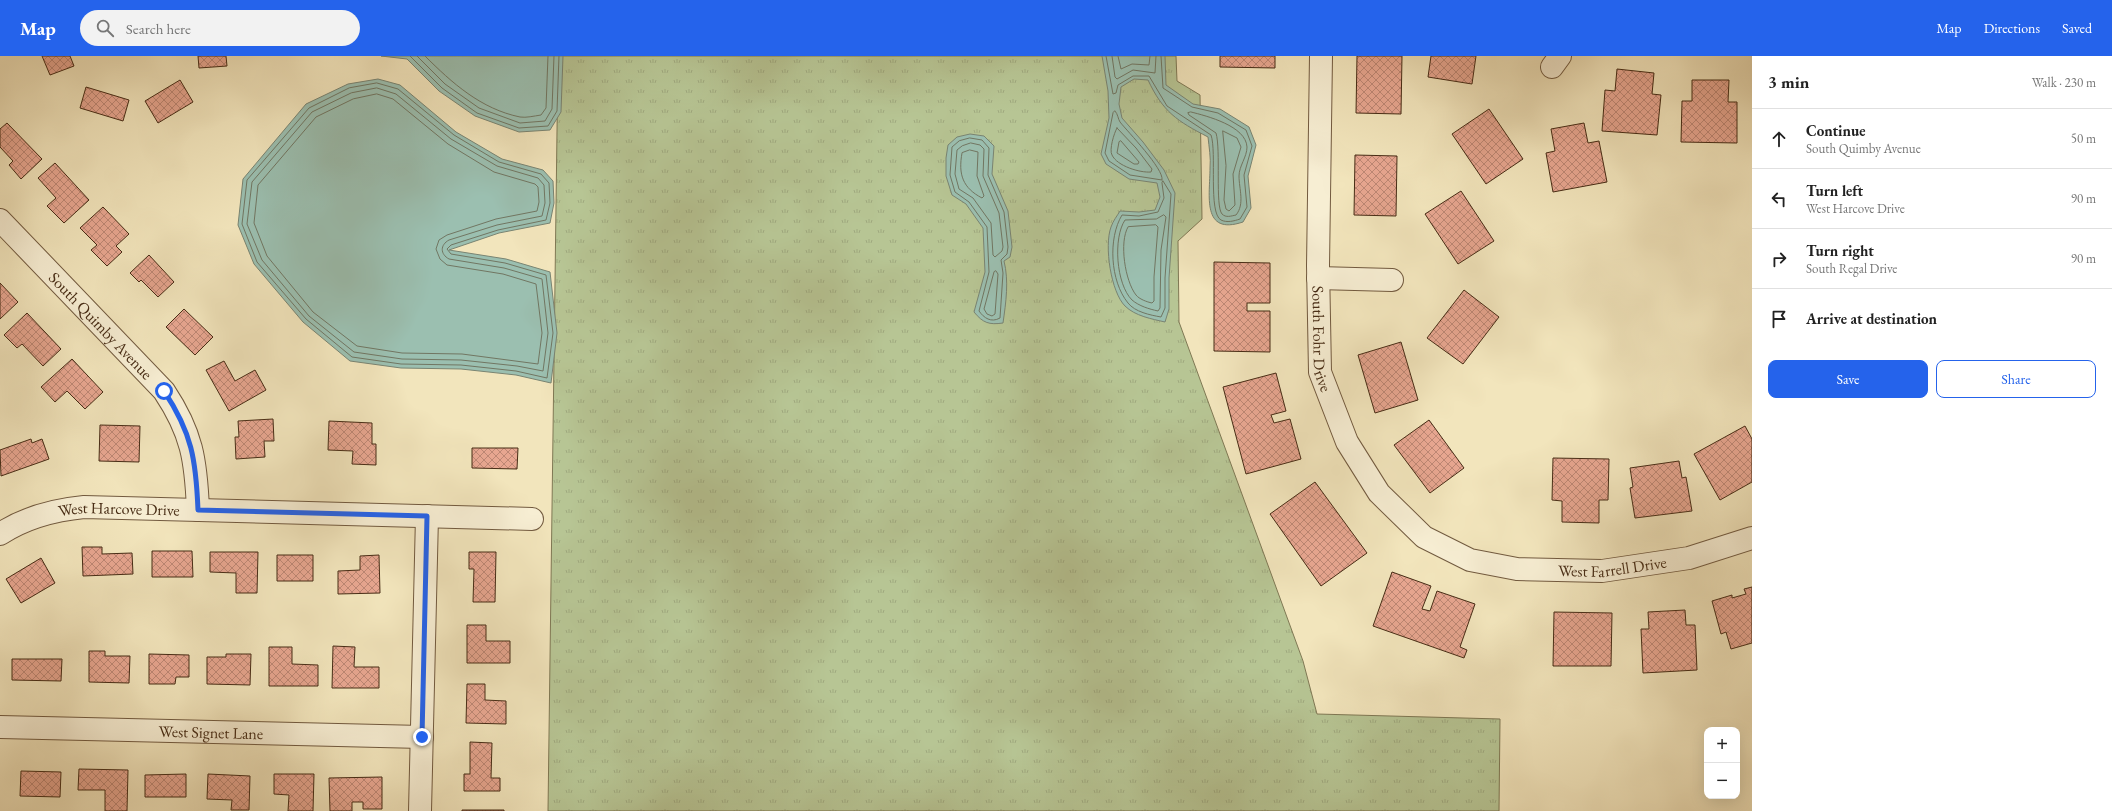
<!DOCTYPE html>
<html lang="en">
<head>
<meta charset="utf-8">
<style>
  body { margin:0; font-family:"EB Garamond",serif; background:#f2f2f2; color:#222 }
  .controls { position:absolute; right:12px; bottom:12px; display:grid; overflow:hidden; border-radius:8px; box-shadow:0 4px 16px #0002 }
  .controls button { width:36px; height:36px; display:grid; place-items:center; padding:0; border:0; border-bottom:1px solid #e0e0e0; background:#fff; color:#222; font:20px sans-serif }
  .stop { position:absolute; width:12px; height:12px; margin:-9px; border:3px solid #2563eb; border-radius:50%; background:#fff }
  .stop.end { background:#2563eb; border-color:#fff; box-shadow:0 1px 4px #0008 }
  .list { margin:0; padding:0; list-style:none }
  h2 { display:flex; justify-content:space-between; align-items:center; height:52px; margin:0; padding:0 16px; font-size:17px }
  h2 small { font-size:13px; font-weight:400; color:#767676 }
  .list li { display:grid; grid-template-columns:26px 1fr auto; gap:12px; align-items:center; box-sizing:border-box; height:60px; padding:0 16px; border-top:1px solid #e0e0e0 }
  .list b { display:block; font-size:15px; white-space:nowrap }
  .list p { margin:0; font-size:13px; white-space:nowrap; color:#767676 }
  .list em { font-size:13px; font-style:normal; color:#767676 }
  .actions { display:flex; gap:8px; padding:12px 16px }
  .actions a { flex:1; padding:9px 0; border:1px solid #2563eb; border-radius:8px; text-align:center; font-size:14px; color:#2563eb }
  .actions .main { background:#2563eb; color:#fff }
  .icon { flex:none; width:22px; height:22px; fill:none; stroke:currentColor; stroke-width:2; stroke-linecap:round; stroke-linejoin:round }
  .map { position:relative; flex:none; width:1752px; height:755px; overflow:hidden }
  header { display:flex; align-items:center; gap:24px; box-sizing:border-box; height:56px; padding:0 20px; background:#2563eb; color:#fff }
  header strong { font-size:19px }
  nav { display:flex; gap:22px; margin-inline-start:auto; font-size:14px }
  .search { width:280px; height:36px; background:#f2f2f2; display:flex; align-items:center; gap:10px; box-sizing:border-box; padding:0 14px; border-radius:22px; color:#767676; font-size:15px }
  main { display:flex }
  aside { flex:1; background:#fff }
  .map>svg:first-child { display:block }
  .grass { fill:url(#grass-tufts); stroke:#7f7854 }
  .water { fill:#9bbfb0; stroke:#798472 }
  .lines { fill:none; stroke-linecap:round; stroke-linejoin:round }
  .shore { stroke:#717662; stroke-width:1 }
  .building { fill:url(#building-cross-hatch); stroke:#472c15 }
  .minor-casing { stroke:#725a3f; stroke-width:24 }
  .minor { stroke:#f7eed3; stroke-width:22 }
  .route { stroke:#2563eb; stroke-width:5 }
  .labels { text-anchor:middle; stroke-width:3.5; stroke-linejoin:round; paint-order:stroke }
  .street-label { font-size:16px; fill:#472c15; stroke:#f7eed3 }
</style>
</head>
<body>
<header>
<strong>Map</strong>
<div class="search"><svg class="icon" aria-label="search" viewBox="0 0 24 24"><circle cx="10" cy="10" r="6"/><path d="M15 15l6 6"/></svg>Search here</div>
<nav><a>Map</a><a>Directions</a><a>Saved</a></nav>
</header>
<main>
<div class="map">
<svg width="1752" height="755" viewBox="0 0 1752 755">
  <defs>
    <pattern id="grass-tufts" width="24" height="20" patternUnits="userSpaceOnUse"><rect width="24" height="20" fill="#b7c594"/><path d="M3 7l-1-3M5 7V3M7 7l1-3M15 17l-1-3M17 17v-4M19 17l1-3" fill="none" stroke="#9fa97f"/></pattern>
    <pattern id="building-cross-hatch" width="8" height="8" patternUnits="userSpaceOnUse"><rect width="8" height="8" fill="#e7a690"/><path d="M0 0l8 8M0 8l8-8" fill="none" stroke="#bd8774"/></pattern>
  </defs>
  <rect width="100%" height="100%" fill="#f2e5bc"/>
  <filter id="stains"><feTurbulence type="fractalNoise" baseFrequency=".005" numOctaves="4"/><feColorMatrix values="0 0 0 0 .2 0 0 0 0 .09 0 0 0 0 .02 0 0 0 .5 -.17"/></filter>
  <radialGradient id="worn" r=".72"><stop offset=".6" stop-color="#630" stop-opacity="0"/><stop offset="1" stop-color="#630" stop-opacity=".3"/></radialGradient>
  <path class="grass" d="M 558,0 L 1176,0 L 1177,25 L 1200,39 L 1202,163 L 1178,185 L 1179,266 L 1303,605 L 1317,658 L 1500,663 L 1499,755 L 548,755 Z"/>
  <path class="water" d="M 381,0 L 563,0 L 561,56 L 550,74 L 519,76 L 475,60 L 439,35 L 407,3 Z
    M 1102,0 L 1165,0 L 1166,29 L 1193,48 L 1220,53 L 1249,71 L 1256,89 L 1248,120 L 1251,152 L 1243,166 C 1201,180 1210,139 1210,112 C 1211,102 1209,91 1208,81 C 1177,65 1163,56 1148,24 L 1134,23 L 1121,31 L 1119,48 L 1122,62 L 1143,86 L 1164,114 L 1175,137 L 1169,222 L 1169,253 L 1165,266 C 1152,263 1135,260 1125,250 C 1111,236 1104,190 1111,171 C 1113,165 1117,160 1120,155 L 1139,156 L 1155,154 L 1160,141 L 1157,127 L 1129,123 L 1106,108 L 1101,98 L 1109,62 L 1108,35 Z
    M 378,23 L 400,29 L 456,76 L 502,103 L 543,114 L 553,125 L 554,147 L 550,167 L 499,177 L 449,194 L 506,203 L 550,216 L 557,277 L 551,327 L 516,319 L 461,313 L 401,312 L 350,305 L 303,266 L 254,208 L 238,169 L 243,123 L 306,48 L 348,28 Z
    M 970,78 L 984,80 L 994,90 L 992,118 L 1008,155 L 1012,191 L 1010,201 L 1004,205 C 1009,225 1006,246 1003,267 C 989,269 983,267 974,256 L 985,216 L 983,172 L 966,148 L 952,139 L 946,120 L 946,102 L 948,89 L 957,81 Z"/>
  <g class="lines">
    <path class="shore" d="M 410,0 L 442,32 L 477,57 L 519,72 L 548,70 L 557,55 L 559,0
      M 417,0 L 445,28 L 479,52 L 520,67 L 545,65 L 552,53 L 554,0
      M 425,0 C 452,27 481,53 520,61 C 526,62 534,60 541,59 L 546,52 L 548,0
      M 1106,0 L 1113,38 L 1116,37 L 1118,29 L 1133,20 L 1149,20 L 1167,50 L 1211,79 C 1217,96 1208,157 1221,164 C 1227,167 1234,165 1240,163 L 1247,151 L 1244,119 L 1252,90 L 1246,74 L 1218,57 L 1192,51 L 1163,32 L 1161,0
      M 1112,0 L 1115,21 L 1117,23 L 1133,14 L 1155,17 L 1156,0
      M 1118,0 L 1121,13 L 1132,8 L 1149,9 L 1150,0
      M 377,27 L 398,33 L 454,79 L 499,106 L 541,118 L 549,127 L 550,147 L 546,164 L 498,174 L 451,189 L 447,193 L 451,198 L 505,207 L 546,219 L 553,277 L 547,322 L 516,315 L 461,309 L 401,308 L 352,301 L 306,263 L 257,206 L 242,168 L 247,124 L 309,52 L 349,32 Z
      M 377,32 L 396,38 L 451,83 L 497,110 L 538,122 L 544,129 L 545,147 L 542,160 L 497,169 L 449,184 C 440,189 440,198 449,203 L 504,212 L 542,223 L 548,277 L 543,315 L 517,310 L 461,304 L 402,303 L 354,296 L 309,260 L 262,204 L 247,168 L 252,126 L 312,56 L 351,37 Z
      M 377,38 L 393,43 L 448,88 L 494,116 L 535,128 L 538,131 L 539,146 L 537,155 L 496,163 L 447,179 L 439,184 L 436,193 L 440,203 L 447,209 L 503,218 L 536,228 L 542,277 L 538,308 L 462,298 L 402,297 L 357,290 L 313,256 L 267,200 L 254,167 L 258,129 L 316,61 L 353,43 Z
      M 1115,55 C 1118,58 1118,63 1120,66 C 1128,76 1164,113 1162,124 L 1130,119 L 1109,105 L 1105,97 L 1113,57 Z
      M 1191,56 C 1207,60 1246,70 1247,91 C 1247,101 1239,110 1239,120 C 1239,133 1245,148 1236,159 C 1231,160 1226,162 1222,158 C 1215,150 1221,94 1216,77 L 1189,59 L 1188,57 Z
      M 1117,72 L 1136,92 L 1152,113 L 1151,116 C 1140,117 1117,110 1112,99 C 1109,94 1114,77 1117,72 Z
      M 1223,75 L 1237,82 L 1241,91 L 1233,118 L 1235,149 L 1229,155 L 1226,153 L 1224,144 L 1226,110 Z
      M 970,82 L 982,84 L 989,92 L 988,119 L 1004,156 L 1008,191 L 1007,198 L 1001,204 L 1003,217 L 1000,262 C 991,267 984,262 979,255 L 989,216 L 987,171 L 969,146 L 955,136 L 950,119 L 952,91 L 959,85 Z
      M 1121,85 L 1139,106 L 1138,108 L 1134,108 L 1117,97 L 1119,86 Z
      M 971,87 L 980,89 L 984,93 L 983,120 L 999,157 L 1003,191 L 1002,195 L 995,201 L 993,199 L 991,167 L 973,142 L 959,133 L 955,118 L 957,94 L 962,90 Z
      M 970,94 L 978,96 L 977,120 L 984,140 L 982,142 C 963,132 958,119 962,97 Z
      M 1163,125 L 1171,138 L 1165,222 L 1165,252 L 1161,261 C 1150,259 1135,256 1128,247 C 1110,225 1108,182 1122,159 L 1139,160 L 1158,156 L 1164,142 L 1162,127 Z
      M 1164,159 L 1166,161 L 1161,194 L 1160,252 L 1158,255 C 1149,253 1139,250 1132,244 C 1116,228 1113,182 1125,164 L 1156,163 Z
      M 1156,169 L 1158,171 L 1154,221 L 1154,245 L 1152,247 C 1147,246 1139,243 1136,239 C 1125,225 1119,186 1128,171 Z
      M 996,215 L 998,218 L 995,258 L 992,260 L 987,258 L 984,253 L 994,216 Z"/>
  </g>
  <path class="building" d="M 42,0 L 70,0 L 74,10 L 50,19 Z
    M 198,0 L 226,0 L 227,10 L 199,12 Z
    M 1220,0 L 1275,0 L 1275,12 L 1220,11 Z
    M 1357,0 L 1402,0 L 1401,58 L 1356,57 Z
    M 1431,0 L 1476,0 L 1472,28 L 1428,21 Z
    M 1617,13 L 1654,17 L 1652,38 L 1661,39 L 1657,79 L 1602,75 L 1605,34 L 1615,35 Z
    M 180,24 L 193,46 L 158,67 L 145,45 Z
    M 1692,24 L 1729,24 L 1728,46 L 1737,46 L 1737,87 L 1681,86 L 1682,45 L 1692,45 Z
    M 86,31 L 129,44 L 123,65 L 80,52 Z
    M 1489,53 L 1523,103 L 1486,128 L 1452,78 Z
    M 7,67 L 42,103 L 21,123 L 9,109 L 13,105 L 0,91 L 0,73 Z
    M 1584,67 L 1588,87 L 1599,85 L 1607,126 L 1553,136 L 1546,97 L 1555,95 L 1551,73 Z
    M 1355,99 L 1397,100 L 1396,160 L 1354,159 Z
    M 55,107 L 89,144 L 64,167 L 47,150 L 56,142 L 38,122 Z
    M 1461,135 L 1494,185 L 1458,208 L 1425,158 Z
    M 103,151 L 129,178 L 116,190 L 122,196 L 107,210 L 91,194 L 97,189 L 80,172 Z
    M 149,199 L 174,226 L 158,241 L 141,224 L 139,226 L 130,217 Z
    M 1214,206 L 1270,207 L 1270,247 L 1247,247 L 1247,255 L 1270,255 L 1270,296 L 1214,295 Z
    M 0,227 L 18,246 L 0,263 Z
    M 1464,234 L 1499,261 L 1463,308 L 1427,282 Z
    M 184,253 L 213,281 L 195,299 L 166,271 Z
    M 27,257 L 61,293 L 43,310 L 22,288 L 17,292 L 4,279 Z
    M 1401,286 L 1418,344 L 1375,357 L 1358,299 Z
    M 72,303 L 103,336 L 85,353 L 67,335 L 55,346 L 41,331 Z
    M 224,305 L 235,325 L 255,314 L 266,334 L 229,355 L 206,314 Z
    M 1276,317 L 1286,355 L 1271,359 L 1274,367 L 1290,363 L 1301,403 L 1246,418 L 1223,331 Z
    M 273,363 L 274,385 L 264,385 L 265,401 L 236,403 L 235,381 L 239,381 L 238,365 Z
    M 1429,364 L 1464,412 L 1430,437 L 1394,389 Z
    M 329,365 L 372,367 L 372,388 L 376,388 L 376,409 L 352,408 L 353,395 L 328,394 Z
    M 100,369 L 140,370 L 139,406 L 99,405 Z
    M 1745,370 L 1752,383 L 1752,426 L 1720,444 L 1694,398 Z
    M 31,383 L 32,387 L 42,383 L 49,403 L 1,420 L 0,394 Z
    M 472,392 L 518,392 L 517,413 L 472,412 Z
    M 1553,402 L 1609,403 L 1608,444 L 1599,444 L 1599,467 L 1562,466 L 1562,445 L 1552,444 Z
    M 1679,405 L 1682,422 L 1686,421 L 1692,455 L 1635,462 L 1630,432 L 1633,431 L 1630,412 Z
    M 1315,426 L 1367,497 L 1321,530 L 1270,458 Z
    M 82,491 L 102,491 L 102,498 L 132,497 L 133,518 L 83,520 Z
    M 152,495 L 192,495 L 193,521 L 152,521 Z
    M 210,496 L 258,496 L 257,537 L 236,537 L 236,517 L 210,516 Z
    M 469,496 L 496,496 L 495,546 L 473,546 L 474,513 L 469,513 Z
    M 277,499 L 313,499 L 313,525 L 277,525 Z
    M 379,499 L 380,537 L 338,538 L 338,515 L 360,514 L 360,500 Z
    M 41,502 L 55,527 L 21,547 L 6,523 Z
    M 1392,516 L 1431,530 L 1422,553 L 1430,555 L 1437,535 L 1475,548 L 1460,591 L 1467,594 L 1464,602 L 1373,570 Z
    M 1752,531 L 1752,587 L 1731,593 L 1726,576 L 1721,578 L 1712,545 L 1732,539 L 1732,542 L 1746,538 L 1744,533 Z
    M 1685,554 L 1686,569 L 1695,569 L 1697,614 L 1643,617 L 1641,573 L 1649,573 L 1648,556 Z
    M 1554,556 L 1612,557 L 1611,610 L 1553,610 Z
    M 467,569 L 486,569 L 486,585 L 510,585 L 510,607 L 467,607 Z
    M 333,590 L 355,591 L 354,611 L 379,611 L 379,632 L 332,632 Z
    M 269,591 L 292,591 L 292,608 L 318,609 L 318,630 L 269,630 Z
    M 89,595 L 105,595 L 105,600 L 130,600 L 129,627 L 89,626 Z
    M 149,598 L 189,599 L 189,621 L 176,621 L 175,628 L 149,628 Z
    M 226,598 L 251,598 L 250,629 L 207,628 L 207,601 L 226,601 Z
    M 12,603 L 62,603 L 61,625 L 12,624 Z
    M 467,628 L 485,628 L 485,644 L 506,645 L 506,668 L 466,667 Z
    M 470,686 L 492,687 L 491,722 L 500,722 L 500,735 L 464,735 L 464,718 L 470,718 Z
    M 79,713 L 128,714 L 127,755 L 105,755 L 105,734 L 78,734 Z
    M 21,715 L 61,716 L 60,741 L 20,740 Z
    M 186,718 L 186,741 L 145,741 L 145,719 Z
    M 208,718 L 250,720 L 249,754 L 231,754 L 232,744 L 207,743 Z
    M 274,718 L 314,718 L 313,755 L 288,755 L 289,739 L 274,738 Z
    M 382,721 L 382,753 L 363,753 L 363,746 L 352,746 L 352,755 L 330,755 L 329,722 Z
    M 462,754 L 504,754 L 504,755 L 462,755 Z"/>
  <g class="lines">
    <defs>
      <g id="minor">
        <path id="s1" d="M 1321,0 L 1318,210 L 1320,316 L 1347,386 L 1379,437 L 1424,481 L 1470,504 L 1517,513 L 1602,515 L 1689,502 L 1752,482"/>
        <path d="M 1552,11 L 1560,0"/>
        <path id="s2" d="M 0,164 L 164,335 C 192,377 196,404 198,454"/>
        <path d="M 1318,222 L 1392,224"/>
        <path id="s3" d="M 0,478 C 26,461 53,454 84,451 L 532,463"/>
        <path id="s4" d="M 0,671 L 422,681"/>
        <path d="M 420,755 L 427,460"/>
      </g>
    </defs>
    <use href="#minor" class="minor-casing"/>
    <use href="#minor" class="minor"/>
  </g>
  <g class="lines">
    <path class="route" d="M 164,335 C 192,377 196,404 198,454 L 427,460 L 422,681"/>
  </g>
  <g class="labels">
    <g class="street-label">
      <text dy="6" stroke="none"><textPath href="#s2" startOffset="146">South Quimby Avenue</textPath></text>
      <text dy="6" stroke="none"><textPath href="#s1" startOffset="283">South Fohr Drive</textPath></text>
      <text dy="6" stroke="none"><textPath href="#s3" startOffset="124">West Harcove Drive</textPath></text>
      <text dy="6" stroke="none"><textPath href="#s1" startOffset="709">West Farrell Drive</textPath></text>
      <text dy="6" stroke="none"><textPath href="#s4" startOffset="211">West Signet Lane</textPath></text>
    </g>
  </g>
  <rect width="100%" height="100%" filter="url(#stains)"/>
  <rect width="100%" height="100%" fill="url(#worn)"/>
</svg>
<div class="controls">
<button>+</button>
<button>−</button>
</div>
<div class="stop" style="left:164px;top:335px"></div>
<div class="stop end" style="left:422px;top:681px"></div>
</div>
<aside>
<h2>3 min<small>Walk · 230 m</small></h2>
<ul class="list">
<li><svg class="icon" aria-label="ahead" viewBox="0 0 24 24"><path d="M12 20V5M6 11l6-6 6 6"/></svg><div><b>Continue</b><p>South Quimby Avenue</p></div><em>50 m</em></li>
<li><svg class="icon" aria-label="left" viewBox="0 0 24 24"><path d="M17 20v-9H6M10 6l-5 5 5 5"/></svg><div><b>Turn left</b><p>West Harcove Drive</p></div><em>90 m</em></li>
<li><svg class="icon" aria-label="right" viewBox="0 0 24 24"><path d="M7 20v-9h11M14 6l5 5-5 5"/></svg><div><b>Turn right</b><p>South Regal Drive</p></div><em>90 m</em></li>
<li><svg class="icon" aria-label="arrive" viewBox="0 0 24 24"><path d="M6 21V4h12l-3 4 3 4H6"/></svg><div><b>Arrive at destination</b></div></li>
</ul>
<div class="actions"><a class="main">Save</a><a>Share</a></div>
</aside>
</main>
</body>
</html>
